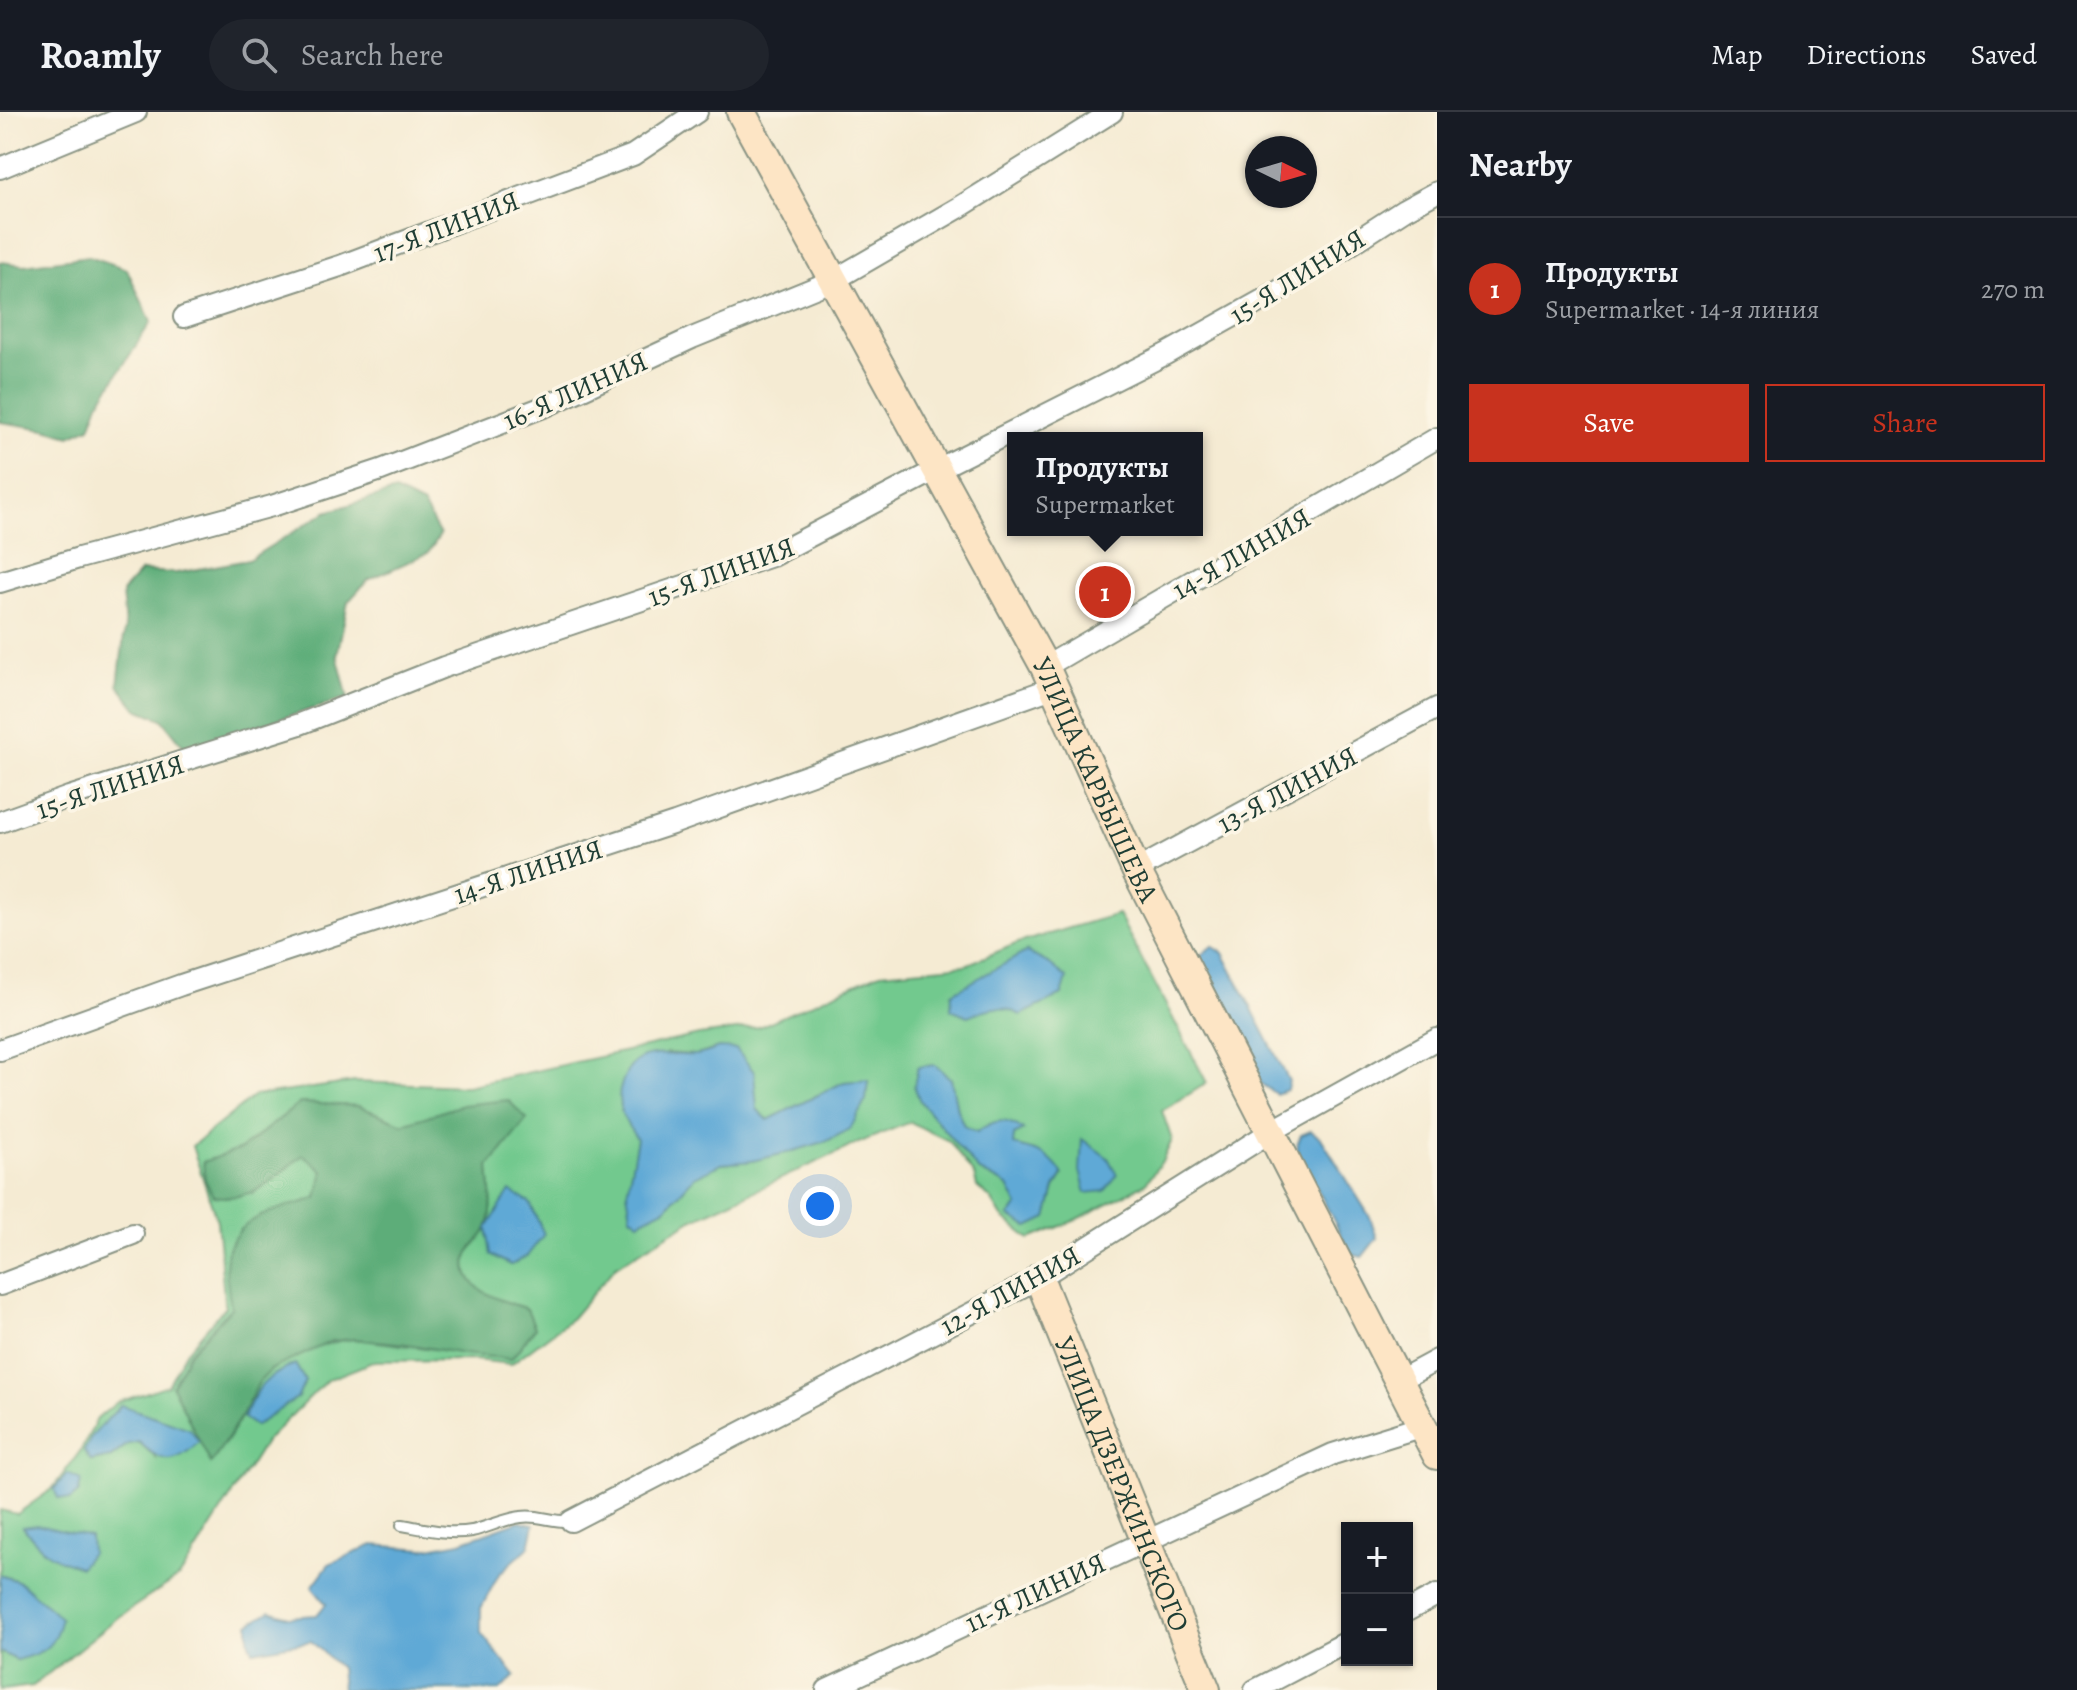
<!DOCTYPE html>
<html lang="en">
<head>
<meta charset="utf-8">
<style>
  body { margin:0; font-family:Alegreya,serif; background:#20242c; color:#f1f3f6 }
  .controls { position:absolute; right:24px; bottom:24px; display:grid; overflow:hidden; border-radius:0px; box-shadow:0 2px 6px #0004 }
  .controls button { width:72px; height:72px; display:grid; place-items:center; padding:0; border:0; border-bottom:2px solid #363941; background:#171b24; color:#f1f3f6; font:40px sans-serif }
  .compass { position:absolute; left:1245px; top:24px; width:72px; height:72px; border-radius:50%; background:#171b24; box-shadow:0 2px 6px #0004; rotate:95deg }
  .you { position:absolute; left:820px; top:1094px; width:28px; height:28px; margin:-20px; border:6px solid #fff; border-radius:50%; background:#1a73e8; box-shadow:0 0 0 12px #1a73e833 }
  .badge { display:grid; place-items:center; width:52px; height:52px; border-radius:50%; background:#c8321e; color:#fff; font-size:26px; font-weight:700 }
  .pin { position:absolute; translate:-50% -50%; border:4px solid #fff; box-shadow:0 2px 8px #0006 }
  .popup { position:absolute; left:1007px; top:320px; width:196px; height:104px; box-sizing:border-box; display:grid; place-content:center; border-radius:0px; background:#171b24; filter:drop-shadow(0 2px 6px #0005); font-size:26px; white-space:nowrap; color:#9ea1a6 }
  .popup b { font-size:30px; color:#f1f3f6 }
  .popup::after { content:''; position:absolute; left:50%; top:100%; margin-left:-16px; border:16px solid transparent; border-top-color:#171b24 }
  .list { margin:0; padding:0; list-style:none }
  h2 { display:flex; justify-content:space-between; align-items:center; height:104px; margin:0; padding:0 32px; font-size:34px }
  h2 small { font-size:26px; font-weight:400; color:#9ea1a6 }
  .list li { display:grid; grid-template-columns:52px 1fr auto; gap:24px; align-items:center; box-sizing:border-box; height:144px; padding:0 32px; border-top:2px solid #363941 }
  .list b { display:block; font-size:30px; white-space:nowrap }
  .list p { margin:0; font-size:26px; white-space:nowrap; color:#9ea1a6 }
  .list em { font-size:26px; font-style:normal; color:#9ea1a6 }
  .actions { display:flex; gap:16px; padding:24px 32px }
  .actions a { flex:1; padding:18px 0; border:2px solid #c8321e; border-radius:0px; text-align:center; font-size:28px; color:#c8321e }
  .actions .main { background:#c8321e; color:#fff }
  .icon { flex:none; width:44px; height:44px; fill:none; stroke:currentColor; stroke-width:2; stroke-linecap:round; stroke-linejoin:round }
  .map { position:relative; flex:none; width:1437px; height:1578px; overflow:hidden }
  header { display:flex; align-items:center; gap:48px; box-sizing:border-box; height:112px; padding:0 40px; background:#171b24; border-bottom:2px solid #363941 }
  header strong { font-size:38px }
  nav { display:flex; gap:44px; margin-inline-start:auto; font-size:28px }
  .search { width:560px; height:72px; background:#20242c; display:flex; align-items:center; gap:20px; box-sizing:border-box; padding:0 28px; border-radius:44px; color:#9ea1a6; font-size:30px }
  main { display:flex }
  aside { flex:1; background:#171b24 }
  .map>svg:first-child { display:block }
  .green { fill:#72c98e; stroke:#488361; stroke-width:2; fill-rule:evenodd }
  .forest { fill:#5dad79; stroke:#3e7556; stroke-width:2 }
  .water { fill:#5ea9d6; stroke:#3e7385; stroke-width:2 }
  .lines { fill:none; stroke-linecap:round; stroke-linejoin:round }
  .lane-casing { stroke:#8a9484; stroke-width:14 }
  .street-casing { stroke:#8a9484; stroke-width:24 }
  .secondary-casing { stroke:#8a9484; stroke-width:32 }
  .lane { stroke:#fff; stroke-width:10 }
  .street { stroke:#fff; stroke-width:20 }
  .secondary { stroke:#fde5c5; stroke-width:28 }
  .labels { text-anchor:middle; stroke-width:7; stroke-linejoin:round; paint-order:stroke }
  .street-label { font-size:28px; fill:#1f3d34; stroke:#fcf5e5 }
</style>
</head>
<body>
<header>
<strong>Roamly</strong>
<div class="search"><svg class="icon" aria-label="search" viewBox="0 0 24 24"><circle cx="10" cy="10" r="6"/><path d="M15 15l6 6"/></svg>Search here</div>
<nav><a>Map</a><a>Directions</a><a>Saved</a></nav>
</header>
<main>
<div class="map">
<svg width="1437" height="1578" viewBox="0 0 1437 1578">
  <rect width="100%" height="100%" fill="#fcf5e5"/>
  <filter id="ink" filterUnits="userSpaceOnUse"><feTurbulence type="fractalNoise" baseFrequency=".0125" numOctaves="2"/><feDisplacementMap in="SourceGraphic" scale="16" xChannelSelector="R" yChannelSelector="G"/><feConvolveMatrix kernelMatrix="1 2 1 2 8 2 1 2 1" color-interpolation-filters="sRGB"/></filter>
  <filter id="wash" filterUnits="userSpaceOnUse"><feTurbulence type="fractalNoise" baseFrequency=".006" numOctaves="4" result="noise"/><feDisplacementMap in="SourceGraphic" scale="32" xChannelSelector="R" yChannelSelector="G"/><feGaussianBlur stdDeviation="1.8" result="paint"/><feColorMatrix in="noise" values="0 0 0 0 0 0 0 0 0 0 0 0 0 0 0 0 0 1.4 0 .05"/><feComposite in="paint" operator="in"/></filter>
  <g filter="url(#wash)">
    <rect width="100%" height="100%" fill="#f5ebd3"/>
    <path class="green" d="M 1118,802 L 1207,971 L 1162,999 L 1172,1028 L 1163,1048 L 1145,1072 L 1076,1108 L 1030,1127 L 1002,1105 L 991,1087 L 977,1075 L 974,1063 L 949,1029 L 910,1010 L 856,1032 L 692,1108 L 616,1154 L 572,1206 L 511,1252 L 475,1248 L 375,1249 L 327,1268 L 265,1330 L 180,1464 L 117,1506 L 33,1574 L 0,1578 L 0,1540 L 17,1548 L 20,1470 L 0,1463 L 0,1398 L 17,1402 L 52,1377 L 81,1338 L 97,1307 L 116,1291 L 168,1273 L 186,1240 L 225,1195 L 217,1109 L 192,1034 L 254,984 L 355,970 L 467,974 L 699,923 L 759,915 L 880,861 L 966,853 L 1018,831 ZM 1026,840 L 1005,895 L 991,894 L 952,882 ZM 719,936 L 757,998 L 769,1008 L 844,970 L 868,969 L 827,1029 L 752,1049 L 721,1052 L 694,1065 L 666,1096 L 628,1080 L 637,1027 L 666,941 L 697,943 ZM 951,967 L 957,998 L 964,1014 L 977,1020 L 1014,1023 L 1012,1033 L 1035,1039 L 1063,1064 L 1055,1076 L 1047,1106 L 1009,1104 L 1018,1094 L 1008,1074 L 978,1058 L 920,989 ZM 300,991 L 358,994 L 403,1012 L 424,1006 L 526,1006 L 489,1054 C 490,1074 495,1097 487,1116 C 483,1127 469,1135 467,1146 C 460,1179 504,1189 527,1197 L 535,1216 L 511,1247 L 354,1227 C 327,1229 275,1248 259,1270 C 253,1279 249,1290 245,1298 C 235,1317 223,1335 211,1351 L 172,1274 L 190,1240 L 231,1196 L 300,1092 L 317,1086 L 323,1059 L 303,1043 L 252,1082 L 203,1050 L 241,1037 ZM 295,1252 L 305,1269 L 298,1285 L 255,1314 L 244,1306 C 256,1276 265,1265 295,1252 ZM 121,1294 L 143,1302 L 156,1346 L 139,1330 L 128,1332 L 111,1345 L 92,1349 L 85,1339 L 92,1324 Z"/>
    <path class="forest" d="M 89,144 L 127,157 L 151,210 L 99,291 L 90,315 L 70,324 L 45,317 L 0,310 L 0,150 L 24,153 Z
      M 395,379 L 423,393 L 440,423 L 428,441 L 368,468 L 348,490 L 337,543 L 348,586 L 185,636 L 162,607 L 137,597 L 118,573 L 125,516 L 122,480 L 141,459 L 176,461 L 248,448 L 326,400 Z
      M 508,988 L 527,1007 L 489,1054 C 490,1074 495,1097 487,1116 C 483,1127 469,1135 467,1146 C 460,1179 504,1189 527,1197 L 535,1216 L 511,1247 L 463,1242 L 407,1232 L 354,1227 L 332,1229 L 272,1257 L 259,1270 L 243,1301 L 211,1352 L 172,1274 L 190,1240 L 231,1196 C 229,1179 223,1155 228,1139 C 241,1100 285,1097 317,1086 L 323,1059 L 303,1043 C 273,1067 254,1090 213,1084 L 205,1068 L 203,1050 L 241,1037 L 300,991 L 358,994 L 403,1012 L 462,993 Z"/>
    <path class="water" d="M 1212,834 L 1223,841 L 1289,969 L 1287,978 L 1276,982 L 1261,972 L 1199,845 Z
      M 1026,840 L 1050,852 L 1067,866 L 1062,883 L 1021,903 C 1000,892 990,895 968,904 L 951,897 L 952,881 Z
      M 719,936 L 736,937 L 754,960 L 757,997 L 768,1008 L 844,970 L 868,968 L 866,988 L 850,1017 L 827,1029 L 790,1040 L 752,1049 L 721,1052 L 694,1065 L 666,1096 L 639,1110 L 631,1104 L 627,1080 L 637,1027 C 624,1009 614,993 622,971 C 635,932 665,945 695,943 C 703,943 712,938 719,936 Z
      M 935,953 L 951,967 L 957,998 L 964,1014 L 977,1020 C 994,1007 1005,1005 1024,1018 L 1014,1023 L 1013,1033 C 1037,1039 1049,1041 1063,1063 L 1055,1076 L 1047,1106 L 1028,1115 L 1009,1104 L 1018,1094 L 1008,1074 L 978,1058 L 920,989 L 914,974 L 918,955 Z
      M 1311,1019 L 1321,1026 L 1370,1105 L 1377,1126 L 1362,1145 L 1351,1142 L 1296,1036 L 1301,1023 Z
      M 1082,1027 L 1108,1046 L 1117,1063 L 1105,1079 L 1086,1081 L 1080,1059 Z
      M 510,1079 L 530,1091 L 544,1122 L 527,1144 L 511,1153 L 491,1143 L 487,1116 Z
      M 295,1252 L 305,1269 L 298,1285 L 255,1314 L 243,1306 C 259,1274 262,1267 295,1252 Z
      M 121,1293 L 190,1317 L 199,1330 C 173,1353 164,1353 139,1330 L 128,1332 L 111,1345 L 91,1349 L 84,1339 L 92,1324 Z
      M 67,1362 L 81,1368 L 79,1380 L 70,1388 L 58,1386 L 54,1377 Z
      M 519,1409 L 534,1412 L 529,1435 L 499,1462 L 481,1496 L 481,1521 L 515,1564 L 500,1578 L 342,1578 L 340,1556 L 311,1529 L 253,1539 L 249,1528 L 249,1512 L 270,1499 L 289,1505 L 317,1503 L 326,1492 L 312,1475 L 329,1452 L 373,1433 L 424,1437 L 461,1430 Z
      M 37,1413 L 90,1425 L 91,1441 L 80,1455 C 48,1445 44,1441 23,1415 Z
      M 0,1463 L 20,1470 L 61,1506 C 54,1535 45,1541 16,1548 L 0,1540 Z"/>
  </g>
  <g filter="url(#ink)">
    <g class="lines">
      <defs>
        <path id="lane" d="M 402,1413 C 425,1417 449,1423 472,1419 C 489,1415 504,1407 521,1405 C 539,1402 554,1411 571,1409"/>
        <path id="street" d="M 0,56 L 136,0
          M 184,205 L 340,154 L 633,43 L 697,0
          M 0,470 L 79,446 L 272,394 L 381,358 L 546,294 L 692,226 L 834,168 L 960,95 L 1112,0
          M 1045,555 L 1437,326
          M 0,710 L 69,685 L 300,612 L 444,555 L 772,444 L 936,358 L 1166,242 L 1277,180 L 1404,98 L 1437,80
          M 1136,758 L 1437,596
          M 0,938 L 181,873 L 675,711 L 1055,575
          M 0,1173 L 133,1122
          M 1400,1268 L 1437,1248
          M 571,1409 L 1039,1166 L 1272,1019 L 1437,927
          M 1407,1499 L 1437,1483
          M 827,1578 L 1333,1342 L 1423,1314
          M 1255,1578 L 1347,1530"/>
        <g id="secondary">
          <path id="s1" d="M 741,0 L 1045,555 L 1136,758 L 1437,1343"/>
          <path id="s2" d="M 1039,1166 L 1206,1578"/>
        </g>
      </defs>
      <use href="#lane" class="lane-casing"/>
      <use href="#street" class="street-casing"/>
      <use href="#secondary" class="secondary-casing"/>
      <use href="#lane" class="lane"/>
      <use href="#street" class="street"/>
      <use href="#secondary" class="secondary"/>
    </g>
  </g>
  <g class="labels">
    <g class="street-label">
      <text transform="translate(446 114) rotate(-21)" y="10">17-Я ЛИНИЯ</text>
      <text transform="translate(1297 164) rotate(-32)" y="10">15-Я ЛИНИЯ</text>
      <text transform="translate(575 278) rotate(-24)" y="10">16-Я ЛИНИЯ</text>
      <text transform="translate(1241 441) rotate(-30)" y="10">14-Я ЛИНИЯ</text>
      <text transform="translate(721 459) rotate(-20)" y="10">15-Я ЛИНИЯ</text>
      <text dy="10" stroke="none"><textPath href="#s1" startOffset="756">УЛИЦА КАРБЫШЕВА</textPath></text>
      <text transform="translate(110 674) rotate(-18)" y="10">15-Я ЛИНИЯ</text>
      <text transform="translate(1287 677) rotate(-28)" y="10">13-Я ЛИНИЯ</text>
      <text transform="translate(528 759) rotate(-18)" y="10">14-Я ЛИНИЯ</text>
      <text transform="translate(1010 1178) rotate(-29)" y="10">12-Я ЛИНИЯ</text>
      <text dy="10" stroke="none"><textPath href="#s2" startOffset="222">УЛИЦА ДЗЕРЖИНСКОГО</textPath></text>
      <text transform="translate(1035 1480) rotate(-25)" y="10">11-Я ЛИНИЯ</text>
    </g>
  </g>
</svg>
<div class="controls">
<button>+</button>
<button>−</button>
</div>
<svg class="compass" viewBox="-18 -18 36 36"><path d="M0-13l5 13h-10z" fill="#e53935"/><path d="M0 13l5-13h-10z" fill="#9ea1a6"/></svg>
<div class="you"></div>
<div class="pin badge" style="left:1105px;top:480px">1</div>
<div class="popup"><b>Продукты</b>Supermarket</div>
</div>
<aside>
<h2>Nearby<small></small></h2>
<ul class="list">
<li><span class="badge">1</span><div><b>Продукты</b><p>Supermarket · 14-я линия</p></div><em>270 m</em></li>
</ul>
<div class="actions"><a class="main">Save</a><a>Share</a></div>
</aside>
</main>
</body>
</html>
